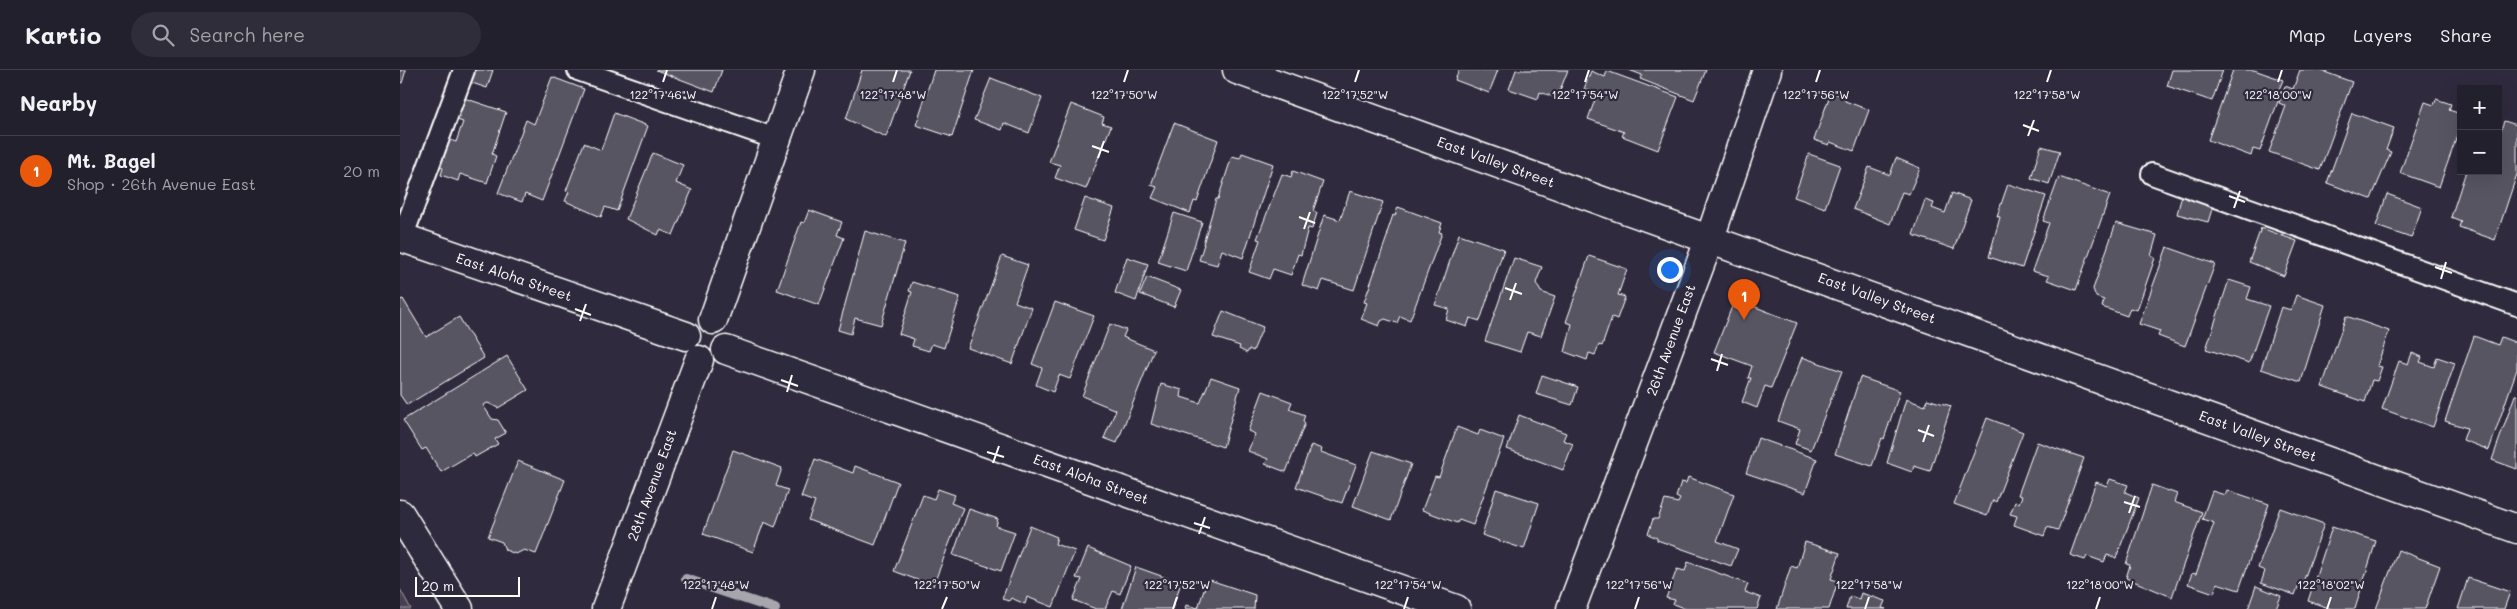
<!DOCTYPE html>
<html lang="en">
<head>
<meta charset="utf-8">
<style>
  body { margin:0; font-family:Mali,sans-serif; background:#2f2d3a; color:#f1f3f6 }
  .controls { position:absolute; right:15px; top:15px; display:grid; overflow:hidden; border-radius:0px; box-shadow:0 5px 20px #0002 }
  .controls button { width:45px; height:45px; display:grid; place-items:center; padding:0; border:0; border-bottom:1px solid #403e4a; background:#23202e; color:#f1f3f6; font:25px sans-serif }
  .scale { position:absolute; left:15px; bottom:12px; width:105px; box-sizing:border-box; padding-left:5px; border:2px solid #fff; border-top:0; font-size:14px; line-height:18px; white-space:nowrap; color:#fff; -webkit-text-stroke:4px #2f2a3d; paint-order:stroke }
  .you { position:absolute; left:1269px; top:199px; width:18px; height:18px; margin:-12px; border:4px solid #fff; border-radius:50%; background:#1a73e8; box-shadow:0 0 0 8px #1a73e833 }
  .badge { display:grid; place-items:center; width:32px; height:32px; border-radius:50%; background:#ea580c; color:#fff; font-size:16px; font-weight:700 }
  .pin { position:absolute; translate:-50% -41px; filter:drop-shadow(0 1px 2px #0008) }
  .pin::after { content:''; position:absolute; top:26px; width:18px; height:15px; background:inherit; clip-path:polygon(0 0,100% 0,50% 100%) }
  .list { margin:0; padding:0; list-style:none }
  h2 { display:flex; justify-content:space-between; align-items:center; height:65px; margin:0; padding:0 20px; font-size:21px }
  h2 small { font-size:16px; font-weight:400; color:#a3a3aa }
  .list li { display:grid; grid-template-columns:32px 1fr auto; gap:15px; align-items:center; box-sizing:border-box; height:70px; padding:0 20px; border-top:1px solid #403e4a }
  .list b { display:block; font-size:19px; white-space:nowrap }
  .list p { margin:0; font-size:16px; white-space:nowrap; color:#a3a3aa }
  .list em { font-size:16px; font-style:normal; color:#a3a3aa }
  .icon { flex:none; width:28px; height:28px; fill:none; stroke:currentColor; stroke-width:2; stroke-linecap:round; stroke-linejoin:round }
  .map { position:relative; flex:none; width:2117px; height:539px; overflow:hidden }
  header { display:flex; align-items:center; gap:30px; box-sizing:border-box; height:70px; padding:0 25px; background:#23202e; border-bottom:1px solid #403e4a }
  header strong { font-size:24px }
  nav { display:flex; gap:28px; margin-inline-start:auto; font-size:18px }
  .search { width:350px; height:45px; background:#2f2d3a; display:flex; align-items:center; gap:12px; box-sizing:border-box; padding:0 18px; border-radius:28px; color:#a3a3aa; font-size:19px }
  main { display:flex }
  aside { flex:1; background:#23202e }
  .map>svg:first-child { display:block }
  .green { fill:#464152; stroke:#a2a0a8 }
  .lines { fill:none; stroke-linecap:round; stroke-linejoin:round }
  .stream { stroke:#a7a6ad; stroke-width:10 }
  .building { fill:#595564; stroke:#fff }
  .lane-casing { stroke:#fff; stroke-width:24 }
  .street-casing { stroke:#fff; stroke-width:31 }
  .lane { stroke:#2f2a3d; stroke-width:20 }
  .street { stroke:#2f2a3d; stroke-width:28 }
  .ticks { fill:none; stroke:#fff; stroke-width:2 }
  .labels { text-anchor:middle; stroke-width:4.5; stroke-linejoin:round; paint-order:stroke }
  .street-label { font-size:14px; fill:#fff; stroke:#2f2a3d }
  .ticks-label { font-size:12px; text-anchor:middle; fill:#fff; stroke:#2f2a3d; stroke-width:4.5; stroke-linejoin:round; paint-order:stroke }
</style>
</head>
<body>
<header>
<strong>Kartio</strong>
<div class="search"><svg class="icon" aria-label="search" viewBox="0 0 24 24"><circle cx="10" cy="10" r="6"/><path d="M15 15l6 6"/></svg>Search here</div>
<nav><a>Map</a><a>Layers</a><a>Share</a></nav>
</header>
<main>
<aside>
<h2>Nearby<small></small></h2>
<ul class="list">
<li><span class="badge">1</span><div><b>Mt. Bagel</b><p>Shop · 26th Avenue East</p></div><em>20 m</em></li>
</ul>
</aside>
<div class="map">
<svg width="2117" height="539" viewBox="0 0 2117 539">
  <rect width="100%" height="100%" fill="#2f2a3d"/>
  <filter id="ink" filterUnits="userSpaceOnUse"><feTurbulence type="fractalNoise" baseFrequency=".02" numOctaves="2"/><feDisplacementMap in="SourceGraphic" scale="10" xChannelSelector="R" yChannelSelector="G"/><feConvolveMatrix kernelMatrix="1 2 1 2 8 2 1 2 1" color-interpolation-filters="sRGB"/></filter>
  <g filter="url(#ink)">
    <path class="green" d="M 0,519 L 11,539 L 0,539 Z"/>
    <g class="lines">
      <path class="stream" d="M 286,509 L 375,539"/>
    </g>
    <path class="building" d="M 0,0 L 6,0 L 2,13 L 0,12 Z
      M 73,0 L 93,0 L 87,18 L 69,12 Z
      M 256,0 L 322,0 L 314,22 Z
      M 462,0 L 510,0 L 486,67 L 446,49 Z
      M 534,0 L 574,0 L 552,67 L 516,55 Z
      M 1059,0 L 1098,0 L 1089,23 L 1055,10 Z
      M 1116,0 L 1168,0 L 1157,28 L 1140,22 L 1138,29 L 1109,19 Z
      M 1229,0 L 1306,0 L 1294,30 L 1240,9 L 1242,5 Z
      M 1772,0 L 1823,0 L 1812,31 L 1767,16 Z
      M 1833,0 L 1854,0 L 1883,10 L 1878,22 L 1881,23 L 1860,81 L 1853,79 L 1851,86 L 1808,70 Z
      M 1900,0 L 1919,0 L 1952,12 L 1920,100 L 1869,82 L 1886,36 L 1879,33 L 1885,16 L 1893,19 Z
      M 1191,1 L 1205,7 L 1207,1 L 1278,27 L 1258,80 L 1222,66 L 1224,62 L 1188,49 L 1197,24 L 1184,19 Z
      M 152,7 L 184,19 L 142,131 L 125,124 L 122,132 L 98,123 L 126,50 L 134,54 Z
      M 591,8 L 642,28 L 629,63 L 604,53 L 602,60 L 574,50 Z
      M 1431,22 L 1446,27 L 1445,31 L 1469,40 L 1454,81 L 1430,72 L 1429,75 L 1414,70 Z
      M 64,28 L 106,42 L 92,84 L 96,86 L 87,113 L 60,104 L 58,111 L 41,105 L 43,98 L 39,96 L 48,69 L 56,72 L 63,52 L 57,50 Z
      M 2036,29 L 2051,34 L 2049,40 L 2061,44 L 2058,57 L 2060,58 L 2039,117 L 2000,103 L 2025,32 L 2034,35 Z
      M 671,34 L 704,47 L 702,53 L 711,56 L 686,119 L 655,108 L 660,95 L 649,92 Z
      M 214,43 L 248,56 L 217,141 L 205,137 L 201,147 L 165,131 L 169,122 L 166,121 L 184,73 L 201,80 Z
      M 1952,43 L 1994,58 L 1986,80 L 1991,82 L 1971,129 L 1927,113 Z
      M 2104,51 L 2117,55 L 2117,104 L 2095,170 L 2059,157 L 2061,151 L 2051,147 L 2066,101 L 2098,101 L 2098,68 Z
      M 774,53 L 818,70 L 797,132 L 794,131 L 790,143 L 752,128 L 757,117 L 751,115 Z
      M 1641,76 L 1660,81 L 1649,114 L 1631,108 Z
      M 253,83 L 283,95 L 276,113 L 292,120 L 273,165 L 260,160 L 258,165 L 226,149 Z
      M 842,83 L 873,94 L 843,188 L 822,180 L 817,195 L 799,190 L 804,174 L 803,174 L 816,129 L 818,129 L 832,86 L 840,88 Z
      M 1409,84 L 1440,95 L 1425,138 L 1394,127 Z
      M 1496,88 L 1520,98 L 1509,124 L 1502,122 L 1490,154 L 1453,139 L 1469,97 L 1490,105 Z
      M 893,101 L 923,112 L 913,141 L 917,143 L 912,159 L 908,158 L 901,185 L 898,184 L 891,205 L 873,199 L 869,209 L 849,202 L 860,170 L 857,169 L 882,104 L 891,107 Z
      M 1659,107 L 1710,125 L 1676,220 L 1647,210 L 1649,206 L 1632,201 L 1649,153 L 1643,151 Z
      M 1608,114 L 1646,126 L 1622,198 L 1589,187 L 1600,147 L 1597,146 Z
      M 950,121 L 983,132 L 954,220 L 923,210 L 919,221 L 902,215 L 924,145 L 940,150 Z
      M 1552,123 L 1571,130 L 1554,179 L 1513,165 L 1525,130 L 1534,133 L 1532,138 L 1545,143 Z
      M 1987,124 L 2022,137 L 2011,168 L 1976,156 Z
      M 1782,125 L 1814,133 L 1808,152 L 1777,144 Z
      M 685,128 L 714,138 L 703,170 L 674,160 Z
      M 998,137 L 1042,153 L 1039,162 L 1042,163 L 1010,250 L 1000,246 L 997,253 L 985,249 L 981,251 L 979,256 L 961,249 L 967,233 L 964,232 L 988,164 L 987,163 L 993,145 L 995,146 Z
      M 409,140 L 442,152 L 437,165 L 444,168 L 419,235 L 377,220 L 401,152 L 404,153 Z
      M 774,143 L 802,152 L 786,201 L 758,192 Z
      M 1716,153 L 1757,165 L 1751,186 L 1755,188 L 1737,240 L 1730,238 L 1727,246 L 1702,237 L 1704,230 L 1696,227 L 1693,219 Z
      M 1861,158 L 1897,171 L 1884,206 L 1849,192 Z
      M 465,161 L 505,173 L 481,255 L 455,248 L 451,264 L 438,260 Z
      M 1059,164 L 1104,179 L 1080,251 L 1070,248 L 1067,257 L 1046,250 L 1049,239 L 1035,235 Z
      M 1767,177 L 1815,194 L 1785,276 L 1758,266 L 1760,261 L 1739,254 Z
      M 602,186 L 628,195 L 615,232 L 632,238 L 612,294 L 568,278 Z
      M 1189,186 L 1227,199 L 1218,225 L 1225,227 L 1217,249 L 1212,247 L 1202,276 L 1199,275 L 1195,285 L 1189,283 L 1187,290 L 1165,282 L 1172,254 L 1166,252 Z
      M 727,187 L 748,194 L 736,231 L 715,223 Z
      M 1114,188 L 1142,197 L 1136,213 L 1141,222 L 1155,227 L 1141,266 L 1127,262 L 1120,282 L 1085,271 Z
      M 747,207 L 781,220 L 774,237 L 740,224 Z
      M 1829,210 L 1851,217 L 1847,229 L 1869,236 L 1849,293 L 1806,279 Z
      M 512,212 L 560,227 L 544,278 L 532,274 L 529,281 L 512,276 L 514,269 L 499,264 L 512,222 L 509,221 Z
      M 1896,225 L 1925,235 L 1901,312 L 1861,299 L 1881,237 L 1891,240 Z
      M 3,229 L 26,267 L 59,247 L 84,288 L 7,335 L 0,325 L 0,230 Z
      M 1335,229 L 1397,253 L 1371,318 L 1365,316 L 1357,338 L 1342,332 L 1351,308 L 1348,308 L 1352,296 L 1314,282 Z
      M 655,232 L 694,246 L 670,309 L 659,305 L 653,322 L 636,315 L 642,298 L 632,294 Z
      M 823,241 L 863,257 L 853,281 L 849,279 L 847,283 L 839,279 L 840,276 L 813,267 Z
      M 1946,246 L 1989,261 L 1977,296 L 1982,297 L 1977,311 L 1972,310 L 1965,332 L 1922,317 Z
      M 710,254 L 726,260 L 723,267 L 754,280 L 717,373 L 704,368 L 716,340 L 682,326 Z
      M 2074,266 L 2098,275 L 2101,267 L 2117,273 L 2117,299 L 2089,380 L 2063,370 L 2067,358 L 2045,351 Z
      M 2012,283 L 2022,287 L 2020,292 L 2034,297 L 2037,287 L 2055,293 L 2033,357 L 1982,339 L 1999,291 L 2008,294 Z
      M 107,286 L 128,320 L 98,338 L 88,333 L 83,335 L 92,349 L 98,350 L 106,363 L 95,369 L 98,374 L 75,387 L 73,383 L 41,402 L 26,378 L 22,380 L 3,350 Z
      M 1402,287 L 1442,301 L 1411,380 L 1395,374 L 1400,359 L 1378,351 Z
      M 1142,305 L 1178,317 L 1172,335 L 1136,324 Z
      M 811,307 L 840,317 L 823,377 L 751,354 L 761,314 L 782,320 L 781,327 L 800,333 Z
      M 1460,307 L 1500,321 L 1484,369 L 1482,368 L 1472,396 L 1435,384 Z
      M 863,321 L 892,332 L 889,339 L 905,345 L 903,351 L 905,353 L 886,402 L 865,394 L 868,389 L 848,381 L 855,364 L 848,361 Z
      M 2115,325 L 2117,325 L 2117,399 L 2092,390 Z
      M 1506,329 L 1525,336 L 1527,329 L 1551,336 L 1530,401 L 1514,396 L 1512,402 L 1487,393 Z
      M 1119,345 L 1166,363 L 1163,370 L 1173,374 L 1163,400 L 1107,379 Z
      M 1587,348 L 1623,362 L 1596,432 L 1593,430 L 1587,446 L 1554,434 Z
      M 1057,357 L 1078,365 L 1080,360 L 1104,369 L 1073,455 L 1059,450 L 1057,453 L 1022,440 L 1035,406 L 1039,407 Z
      M 1358,368 L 1417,389 L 1405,423 L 1346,403 Z
      M 1637,372 L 1684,388 L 1658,460 L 1647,457 L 1644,466 L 1614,455 L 1617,446 L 1610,444 L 1615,432 L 1619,433 L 1622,426 L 1618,425 Z
      M 911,375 L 922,379 L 921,382 L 956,395 L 942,433 L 896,417 Z
      M 333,380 L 382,398 L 376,416 L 388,420 L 375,457 L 364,452 L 353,482 L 303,464 Z
      M 973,381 L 1011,394 L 991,450 L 953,436 Z
      M 415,389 L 453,403 L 455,396 L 498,412 L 475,475 L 408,450 L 415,432 L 401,427 Z
      M 118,391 L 165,410 L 136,484 L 124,480 L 116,484 L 105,480 L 102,472 L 88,467 Z
      M 1288,407 L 1334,424 L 1317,471 L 1338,479 L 1331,496 L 1257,470 L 1257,468 L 1248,464 L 1253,449 L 1258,449 L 1265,430 L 1278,433 L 1280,429 L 1276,427 L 1281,412 L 1286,413 Z
      M 1710,409 L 1728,415 L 1725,422 L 1739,428 L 1716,488 L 1707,485 L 1704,492 L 1687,486 L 1685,490 L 1670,485 L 1696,412 L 1707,416 Z
      M 1752,415 L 1777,424 L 1774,432 L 1802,442 L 1772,527 L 1726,508 L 1730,495 L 1726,494 Z
      M 538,419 L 555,425 L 551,433 L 563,438 L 533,516 L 494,501 L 523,425 L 534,429 Z
      M 1096,419 L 1139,433 L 1124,479 L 1082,465 Z
      M 1827,420 L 1869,434 L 1839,520 L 1817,513 L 1814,523 L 1788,514 L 1792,503 L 1796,504 L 1814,453 L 1802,449 L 1812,421 L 1825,425 Z
      M 1880,438 L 1924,454 L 1902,515 L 1899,514 L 1895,525 L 1861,513 L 1865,501 L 1858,498 Z
      M 569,439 L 598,449 L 596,456 L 615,462 L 601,501 L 553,485 Z
      M 630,456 L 657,467 L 655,474 L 675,481 L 653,537 L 627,527 L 625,534 L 611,528 L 609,531 L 602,529 Z
      M 1932,457 L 1976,471 L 1955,539 L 1932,539 L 1908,531 Z
      M 1405,472 L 1440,483 L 1431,509 L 1438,511 L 1429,539 L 1377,539 L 1391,496 L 1397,498 Z
      M 688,478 L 731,496 L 720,524 L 713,521 L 705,539 L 696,539 L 673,530 L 682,509 L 676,508 Z
      M 1998,480 L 2040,496 L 2025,539 L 1976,539 Z
      M 1288,492 L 1348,514 L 1345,522 L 1361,528 L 1357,539 L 1286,539 L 1273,534 L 1275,530 L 1266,528 L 1277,499 L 1285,501 Z
      M 736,497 L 781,513 L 772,539 L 722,539 Z
      M 2068,508 L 2110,522 L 2104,539 L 2058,539 Z
      M 810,510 L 855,525 L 854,539 L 785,539 L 786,535 L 798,538 L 805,517 L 807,517 Z
      M 1856,516 L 1881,526 L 1876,539 L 1848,539 Z
      M 1461,523 L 1485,531 L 1482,538 L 1486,539 L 1446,539 L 1450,526 L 1459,529 Z"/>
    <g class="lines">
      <defs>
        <path id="lane" d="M 178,0 L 376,69
          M 1752,104 L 2117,235
          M 2,168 L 64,0"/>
        <path id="street" d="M 837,0 L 2117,459
          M 0,167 L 286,266
          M 313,250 L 401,0
          M 326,280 L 1056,539
          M 0,444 L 59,539
          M 206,539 L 299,290
          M 1171,539 L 1310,168 L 1367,0"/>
      </defs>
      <use href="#lane" class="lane-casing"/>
      <use href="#street" class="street-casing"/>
      <use href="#lane" class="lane"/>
      <use href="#street" class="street"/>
    </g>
  </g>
  <path class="ticks" d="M 263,12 L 267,0M 493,12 L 497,0M 724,12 L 728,0M 955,12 L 959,0M 1185,12 L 1189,0M 1416,12 L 1420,0M 1647,12 L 1651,0M 1878,12 L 1882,0M 1623,55 L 1639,61M 1628,66 L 1634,50M 692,76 L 709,82M 698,88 L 704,71M 1829,126 L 1845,132M 1834,138 L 1840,121M 899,147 L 915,153M 904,159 L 910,142M 2035,197 L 2052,203M 2041,209 L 2046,192M 1105,218 L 1122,224M 1110,230 L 1116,213M 175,239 L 191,245M 180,251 L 186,234M 1311,289 L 1328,295M 1317,301 L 1322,284M 381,310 L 398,316M 387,322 L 392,305M 1518,360 L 1534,366M 1523,372 L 1529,355M 587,382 L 604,387M 593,393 L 599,376M 1724,432 L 1740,437M 1729,443 L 1735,426M 794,453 L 810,458M 799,464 L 805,447M 312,539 L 316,527M 542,539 L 547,527M 773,539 L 777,527M 1004,539 L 1008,527M 1235,539 L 1239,527M 1465,539 L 1469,527M 1696,539 L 1700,527M 1927,539 L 1931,527"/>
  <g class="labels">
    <g class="street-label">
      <text transform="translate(1096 92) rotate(20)" y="5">East Valley Street</text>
      <text transform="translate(114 207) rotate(19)" y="5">East Aloha Street</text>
      <text transform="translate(1477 228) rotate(20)" y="5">East Valley Street</text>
      <text transform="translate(1271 270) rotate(-70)" y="5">26th Avenue East</text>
      <text transform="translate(1858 366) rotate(20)" y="5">East Valley Street</text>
      <text transform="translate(691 409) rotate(20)" y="5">East Aloha Street</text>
      <text transform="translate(252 415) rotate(-70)" y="5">28th Avenue East</text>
    </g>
  </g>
  <g class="ticks-label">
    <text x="263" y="29">122°17'46"W</text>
    <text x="493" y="29">122°17'48"W</text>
    <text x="724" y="29">122°17'50"W</text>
    <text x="955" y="29">122°17'52"W</text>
    <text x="1185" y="29">122°17'54"W</text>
    <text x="1416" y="29">122°17'56"W</text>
    <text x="1647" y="29">122°17'58"W</text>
    <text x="1878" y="29">122°18'00"W</text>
    <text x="316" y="519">122°17'48"W</text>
    <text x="547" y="519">122°17'50"W</text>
    <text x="777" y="519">122°17'52"W</text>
    <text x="1008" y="519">122°17'54"W</text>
    <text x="1239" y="519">122°17'56"W</text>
    <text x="1469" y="519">122°17'58"W</text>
    <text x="1700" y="519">122°18'00"W</text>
    <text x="1931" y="519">122°18'02"W</text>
  </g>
</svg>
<div class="controls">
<button>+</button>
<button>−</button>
</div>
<div class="scale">20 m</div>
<div class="you"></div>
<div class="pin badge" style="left:1344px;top:250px">1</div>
</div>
</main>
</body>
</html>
